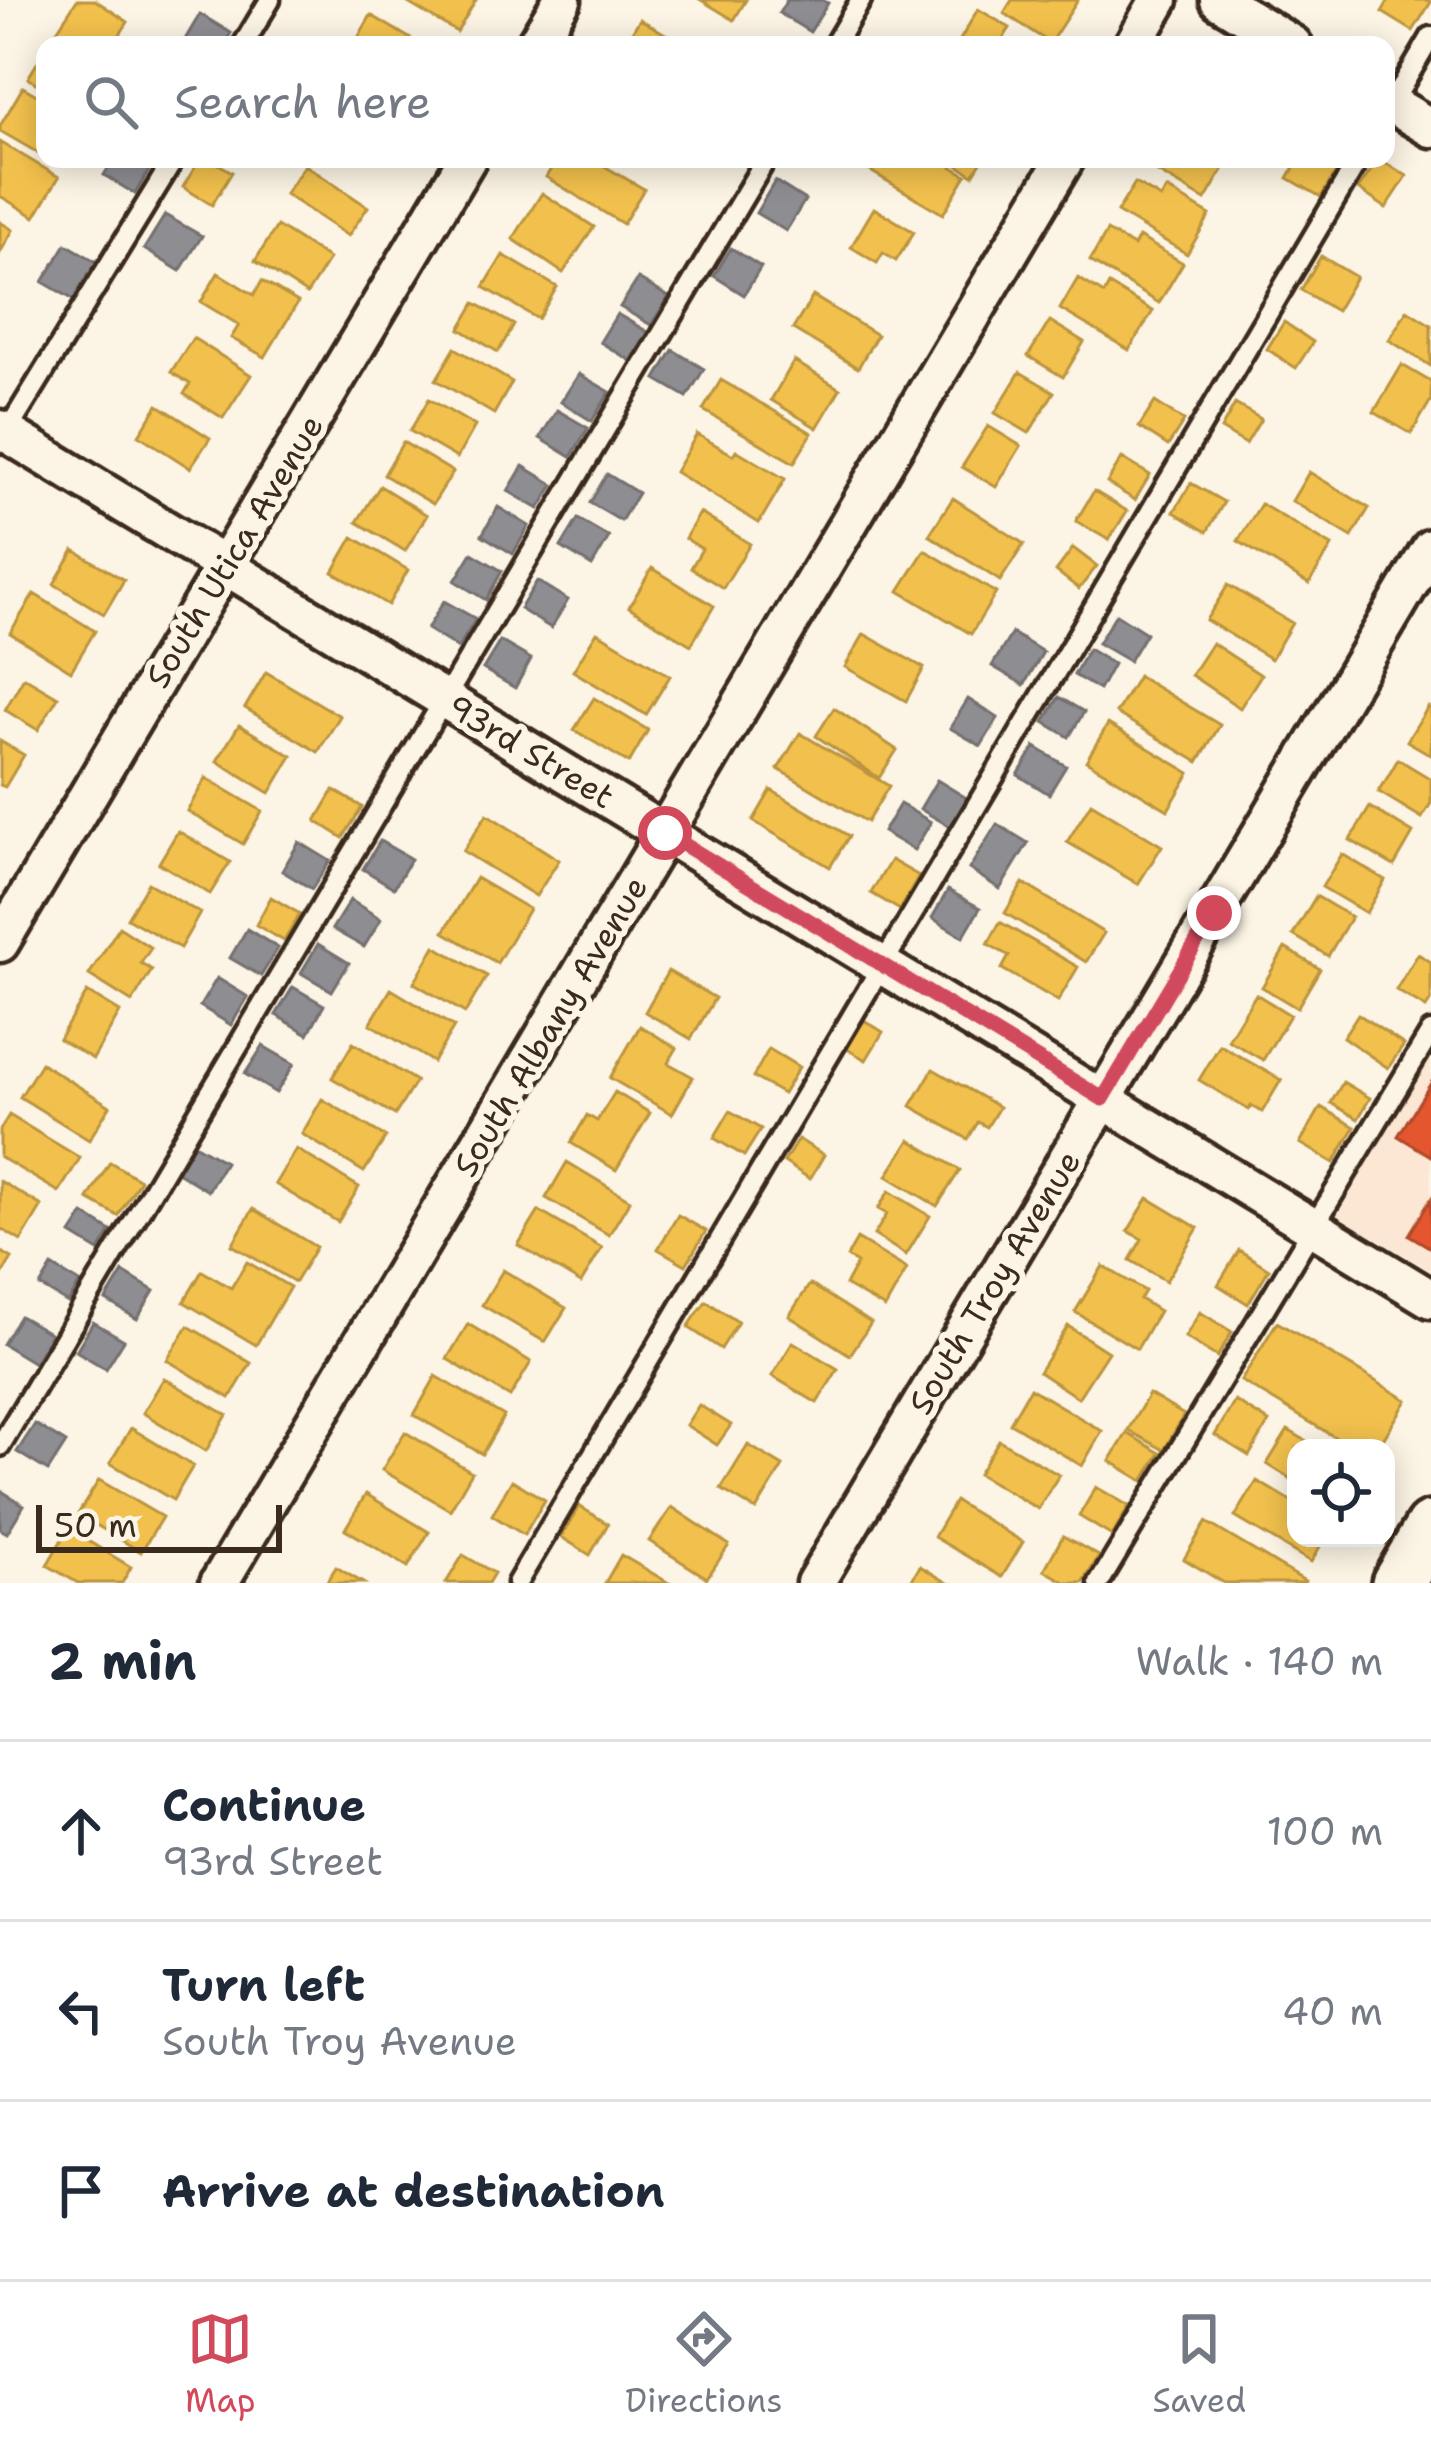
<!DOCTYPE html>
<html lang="en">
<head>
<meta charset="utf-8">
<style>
  body { margin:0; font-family:"Shantell Sans",sans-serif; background:#f6f6f7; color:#1f2937 }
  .controls { position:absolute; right:36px; bottom:36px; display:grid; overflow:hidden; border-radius:24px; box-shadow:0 6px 30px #0003 }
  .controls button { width:108px; height:108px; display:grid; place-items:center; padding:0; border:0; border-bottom:3px solid #e0e1e3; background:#fff; color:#1f2937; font:60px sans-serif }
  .scale { position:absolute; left:36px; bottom:30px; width:246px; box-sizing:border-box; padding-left:12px; border:6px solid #3b2a1e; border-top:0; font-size:33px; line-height:42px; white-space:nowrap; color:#3b2a1e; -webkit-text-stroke:9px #fcf5e5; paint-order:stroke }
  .stop { position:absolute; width:36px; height:36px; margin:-27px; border:9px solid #d1495b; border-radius:50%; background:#fff }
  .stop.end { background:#d1495b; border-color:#fff; box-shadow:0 3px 12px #0008 }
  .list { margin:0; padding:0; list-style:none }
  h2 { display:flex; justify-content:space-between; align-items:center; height:156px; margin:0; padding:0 48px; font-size:51px }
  h2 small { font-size:39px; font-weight:400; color:#747a83 }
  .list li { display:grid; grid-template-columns:78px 1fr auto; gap:36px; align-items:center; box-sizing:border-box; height:180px; padding:0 48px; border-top:3px solid #e0e1e3 }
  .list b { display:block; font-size:45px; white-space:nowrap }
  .list p { margin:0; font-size:39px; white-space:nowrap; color:#747a83 }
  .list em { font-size:39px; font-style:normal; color:#747a83 }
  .icon { flex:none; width:66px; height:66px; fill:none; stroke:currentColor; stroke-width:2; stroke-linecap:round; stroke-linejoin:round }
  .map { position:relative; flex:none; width:1431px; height:1583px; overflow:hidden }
  .search { position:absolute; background:#fff; box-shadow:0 6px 30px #0003; left:36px; right:36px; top:36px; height:132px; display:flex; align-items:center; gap:30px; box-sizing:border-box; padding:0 42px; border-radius:24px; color:#747a83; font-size:45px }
  .sheet { height:696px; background:#fff }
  nav { display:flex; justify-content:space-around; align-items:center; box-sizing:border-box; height:168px; border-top:3px solid #e0e1e3; background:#fff; font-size:33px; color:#747a83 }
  nav a { display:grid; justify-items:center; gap:6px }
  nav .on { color:#d1495b }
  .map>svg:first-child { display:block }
  .built { fill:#fce7d4 }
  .homes { fill:#f2c14e; stroke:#bb9440; stroke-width:3 }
  .shops { fill:#e4572e; stroke:#b14a29; stroke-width:3 }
  .industry { fill:#8d8d92; stroke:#746f6f; stroke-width:3 }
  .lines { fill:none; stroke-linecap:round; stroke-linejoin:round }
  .service-casing { stroke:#3b2a1e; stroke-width:27 }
  .minor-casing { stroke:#3b2a1e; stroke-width:45 }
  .secondary-casing { stroke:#3b2a1e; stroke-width:60 }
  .service { stroke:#fcf5e5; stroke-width:18 }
  .minor { stroke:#fcf5e5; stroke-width:36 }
  .secondary { stroke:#fcf5e5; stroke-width:51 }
  .route { stroke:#d1495b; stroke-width:15 }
  .labels { text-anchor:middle; stroke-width:12; stroke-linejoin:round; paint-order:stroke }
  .street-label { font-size:33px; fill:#3b2a1e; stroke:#fcf5e5 }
</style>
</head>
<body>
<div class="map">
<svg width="1431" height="1583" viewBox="0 0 1431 1583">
  <rect width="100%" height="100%" fill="#fcf5e5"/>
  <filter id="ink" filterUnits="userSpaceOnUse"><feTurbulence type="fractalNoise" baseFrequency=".00833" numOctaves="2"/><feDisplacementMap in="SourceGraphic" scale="24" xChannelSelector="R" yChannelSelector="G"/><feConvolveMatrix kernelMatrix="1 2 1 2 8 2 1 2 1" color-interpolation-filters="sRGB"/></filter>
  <g filter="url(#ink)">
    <path class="built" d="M 1431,1032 L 1431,1271 L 1325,1208 Z"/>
    <path class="homes" d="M 77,0 L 95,0 L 128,22 L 113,45 L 75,45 L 56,32 Z
      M 403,0 L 476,0 L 457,32 Z
      M 701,0 L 746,0 L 734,20 Z
      M 1012,0 L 1078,0 L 1050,43 L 1004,13 Z
      M 1389,0 L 1428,0 L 1431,2 L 1413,31 L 1382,12 Z
      M 978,9 L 1010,28 L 999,45 L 969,45 L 960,40 Z
      M 371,15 L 421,45 L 354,45 Z
      M 640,19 L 684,45 L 624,45 Z
      M 45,50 L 45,89 L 28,78 Z
      M 23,87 L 45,100 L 45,157 L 0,131 L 0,126 Z
      M 0,142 L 59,177 L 35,217 L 0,196 Z
      M 200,159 L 210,159 L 232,172 L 212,205 L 183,187 Z
      M 557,159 L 592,159 L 644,189 L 623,224 L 546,177 Z
      M 873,159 L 939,159 L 966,175 L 943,214 L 867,169 Z
      M 948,159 L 983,159 L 973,175 Z
      M 1147,159 L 1217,159 L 1226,165 L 1205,200 L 1144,164 Z
      M 1299,159 L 1329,159 L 1340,165 L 1321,197 L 1288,178 Z
      M 1379,159 L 1407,176 L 1386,208 L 1358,189 Z
      M 305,165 L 368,207 L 348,236 L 285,194 Z
      M 1135,183 L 1161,198 L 1167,189 L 1210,215 L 1187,254 L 1117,212 Z
      M 542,193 L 594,227 L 563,273 L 513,239 Z
      M 874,208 L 914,232 L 896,261 L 883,253 L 877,263 L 851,247 Z
      M 0,222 L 13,230 L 0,253 Z
      M 277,226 L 329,259 L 307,294 L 255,261 Z
      M 1107,231 L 1134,246 L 1139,237 L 1183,263 L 1159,303 L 1090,261 Z
      M 503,255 L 557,287 L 538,319 L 484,287 Z
      M 1321,256 L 1356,277 L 1336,311 L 1301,290 Z
      M 218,273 L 254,295 L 262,281 L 298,302 L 265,357 L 231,338 L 239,325 L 201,302 Z
      M 1078,278 L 1104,294 L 1109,285 L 1153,311 L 1129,350 L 1060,309 Z
      M 813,296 L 877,335 L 858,368 L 793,329 Z
      M 475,303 L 514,325 L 498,352 L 460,329 Z
      M 1407,310 L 1431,325 L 1431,366 L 1389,340 Z
      M 1050,321 L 1084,342 L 1063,377 L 1028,356 Z
      M 1284,322 L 1313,342 L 1296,368 L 1267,349 Z
      M 193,338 L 251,375 L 223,418 L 184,394 L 190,384 L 171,372 Z
      M 455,348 L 512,382 L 494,414 L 436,380 Z
      M 794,361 L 840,389 L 817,428 L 771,400 Z
      M 1402,365 L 1431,382 L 1431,400 L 1411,434 L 1374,412 Z
      M 1020,372 L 1054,392 L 1029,433 L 995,413 Z
      M 721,380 L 812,433 L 794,463 L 703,410 Z
      M 429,399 L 475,426 L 457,458 L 410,431 Z
      M 1155,402 L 1184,421 L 1168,446 L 1139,427 Z
      M 1235,404 L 1261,419 L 1246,444 L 1221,429 Z
      M 158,405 L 210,438 L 190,468 L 139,435 Z
      M 988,426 L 1021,446 L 996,487 L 962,467 Z
      M 697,434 L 733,455 L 736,450 L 785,479 L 759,523 L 675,472 Z
      M 403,442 L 453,472 L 433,504 L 384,475 Z
      M 1122,458 L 1150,475 L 1135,500 L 1107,483 Z
      M 1309,472 L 1369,508 L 1352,537 L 1292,501 Z
      M 1191,483 L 1224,502 L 1207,532 L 1174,512 Z
      M 380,486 L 427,515 L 405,551 L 357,522 Z
      M 1094,491 L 1127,511 L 1109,540 L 1076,521 Z
      M 953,498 L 1024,544 L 1000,581 L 929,535 Z
      M 1261,504 L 1332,546 L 1309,584 L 1238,541 Z
      M 700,513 L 750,544 L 723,588 L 691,568 L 702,549 L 685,538 Z
      M 353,537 L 408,570 L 388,605 L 333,572 Z
      M 1073,548 L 1097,566 L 1079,589 L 1056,571 Z
      M 74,550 L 124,580 L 104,614 L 54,584 Z
      M 925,550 L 996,593 L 971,634 L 899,591 Z
      M 652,568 L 714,606 L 691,645 L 629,607 Z
      M 1228,585 L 1292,623 L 1271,659 L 1206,620 Z
      M 34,594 L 95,631 L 71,671 L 10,633 Z
      M 597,632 L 670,676 L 646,715 L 573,671 Z
      M 864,634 L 924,668 L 906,701 L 845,667 Z
      M 1212,643 L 1261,675 L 1240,708 L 1191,675 Z
      M 266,672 L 340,716 L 318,752 L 245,708 Z
      M 1138,676 L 1220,725 L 1198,762 L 1116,713 Z
      M 24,677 L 58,697 L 38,730 L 5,710 Z
      M 594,698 L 648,730 L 629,763 L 574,730 Z
      M 1428,707 L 1431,709 L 1431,755 L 1407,741 Z
      M 834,708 L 897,750 L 879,778 L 816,736 Z
      M 1108,724 L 1190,773 L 1168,810 L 1086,761 Z
      M 239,725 L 292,756 L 270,793 L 217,761 Z
      M 800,733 L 889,786 L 867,822 L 778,769 Z
      M 0,741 L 24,755 L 5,787 L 0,785 Z
      M 1398,759 L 1431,779 L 1431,803 L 1422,818 L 1379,792 Z
      M 206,778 L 262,811 L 243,844 L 187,811 Z
      M 334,790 L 362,807 L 343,838 L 316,821 Z
      M 771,790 L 849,836 L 830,867 L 753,821 Z
      M 1091,803 L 1162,846 L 1138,884 L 1067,842 Z
      M 1370,807 L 1413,833 L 1394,866 L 1350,840 Z
      M 487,814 L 559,860 L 536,896 L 463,851 Z
      M 178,831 L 230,862 L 210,894 L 159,863 Z
      M 1342,854 L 1385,880 L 1366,913 L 1322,887 Z
      M 891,860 L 919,876 L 900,910 L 871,893 Z
      M 476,878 L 529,909 L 497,963 L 444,932 Z
      M 148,883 L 200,913 L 180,948 L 127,918 Z
      M 1023,883 L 1104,933 L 1086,962 L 1005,913 Z
      M 1316,896 L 1351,917 L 1328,956 L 1293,935 Z
      M 271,897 L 300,914 L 284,941 L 256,925 Z
      M 1000,922 L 1078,967 L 1058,1001 L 1002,969 L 1009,956 L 988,944 Z
      M 119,927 L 151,948 L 141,963 L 152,970 L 132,1002 L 89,975 Z
      M 435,946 L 487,976 L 465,1013 L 414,983 Z
      M 1285,948 L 1320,969 L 1297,1008 L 1262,987 Z
      M 1418,954 L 1431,962 L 1431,1000 L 1426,1008 L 1396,990 Z
      M 668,971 L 715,998 L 691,1039 L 645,1012 Z
      M 391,989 L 454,1027 L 433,1062 L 370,1024 Z
      M 87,992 L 120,1012 L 93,1059 L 59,1039 Z
      M 1256,994 L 1290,1015 L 1263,1060 L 1228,1040 Z
      M 1358,1014 L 1404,1045 L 1388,1068 L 1343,1037 Z
      M 864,1020 L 883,1032 L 866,1060 L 847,1049 Z
      M 640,1026 L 677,1048 L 668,1063 L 693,1077 L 672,1114 L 610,1078 Z
      M 353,1043 L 416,1081 L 395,1115 L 332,1078 Z
      M 1220,1045 L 1281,1080 L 1262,1112 L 1251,1106 L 1249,1110 L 1199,1080 Z
      M 769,1049 L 799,1067 L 783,1094 L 753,1077 Z
      M 41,1063 L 110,1106 L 89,1140 L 20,1097 Z
      M 933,1069 L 999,1107 L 987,1127 L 978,1122 L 968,1139 L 911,1106 Z
      M 1343,1082 L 1370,1098 L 1358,1119 L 1331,1103 Z
      M 615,1092 L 650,1113 L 616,1170 L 571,1143 L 587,1115 L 597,1121 Z
      M 322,1099 L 386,1137 L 364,1172 L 302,1134 Z
      M 1321,1107 L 1355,1127 L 1334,1163 L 1300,1143 Z
      M 730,1111 L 761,1129 L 744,1156 L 714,1138 Z
      M 9,1115 L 80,1158 L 59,1192 L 0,1157 L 0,1130 Z
      M 798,1139 L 824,1155 L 810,1179 L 784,1162 Z
      M 910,1140 L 960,1170 L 937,1206 L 887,1176 Z
      M 296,1149 L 359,1187 L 338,1222 L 275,1184 Z
      M 110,1162 L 140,1180 L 118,1216 L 88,1199 Z
      M 567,1162 L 630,1200 L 609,1235 L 546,1198 Z
      M 0,1181 L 42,1206 L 21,1241 L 0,1228 Z
      M 889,1191 L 930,1216 L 906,1255 L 874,1235 L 887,1214 L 878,1209 Z
      M 1148,1198 L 1198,1228 L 1166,1281 L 1130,1260 L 1142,1239 L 1128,1231 Z
      M 253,1209 L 316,1247 L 295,1282 L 232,1245 Z
      M 539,1211 L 602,1248 L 581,1283 L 518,1245 Z
      M 678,1215 L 706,1231 L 686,1265 L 658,1249 Z
      M 857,1239 L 907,1269 L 885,1308 L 845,1285 L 857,1263 L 847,1257 Z
      M 1239,1250 L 1269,1269 L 1248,1304 L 1218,1285 Z
      M 0,1251 L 12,1258 L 0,1278 Z
      M 247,1262 L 290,1287 L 256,1345 L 184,1302 L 202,1271 L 231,1288 Z
      M 1103,1266 L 1145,1291 L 1140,1299 L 1159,1311 L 1137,1349 L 1075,1312 Z
      M 503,1270 L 566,1308 L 545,1342 L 482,1305 Z
      M 810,1284 L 871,1323 L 850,1355 L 789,1316 Z
      M 706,1301 L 738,1322 L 721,1349 L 688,1327 Z
      M 1200,1312 L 1232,1332 L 1217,1357 L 1185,1337 Z
      M 1277,1322 L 1407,1400 L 1378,1448 L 1353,1448 L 1241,1381 Z
      M 468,1324 L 531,1362 L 510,1397 L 447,1359 Z
      M 188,1326 L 251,1363 L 230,1398 L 167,1360 Z
      M 1068,1326 L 1108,1352 L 1078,1398 L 1039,1372 Z
      M 793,1342 L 838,1369 L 817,1403 L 772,1376 Z
      M 436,1376 L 504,1416 L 482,1454 L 414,1415 Z
      M 164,1378 L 227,1415 L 206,1451 L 143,1413 Z
      M 1030,1388 L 1102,1431 L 1082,1466 L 1010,1423 Z
      M 1149,1394 L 1184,1415 L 1164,1450 L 1128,1430 Z
      M 1235,1401 L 1269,1422 L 1249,1456 L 1215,1435 Z
      M 699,1405 L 731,1425 L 717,1445 L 686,1425 Z
      M 131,1428 L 193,1466 L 173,1500 L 110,1463 Z
      M 1288,1430 L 1318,1448 L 1296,1448 L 1296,1482 L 1267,1464 Z
      M 405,1432 L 472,1472 L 450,1510 L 382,1470 Z
      M 1127,1433 L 1160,1453 L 1143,1481 L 1110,1461 Z
      M 999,1440 L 1059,1475 L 1038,1509 L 978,1474 Z
      M 748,1445 L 783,1466 L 756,1510 L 721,1489 Z
      M 99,1480 L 162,1517 L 141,1552 L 78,1514 Z
      M 512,1480 L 545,1500 L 524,1535 L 492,1515 Z
      M 1257,1481 L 1296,1504 L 1296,1538 L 1325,1538 L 1311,1562 L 1235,1517 Z
      M 1096,1487 L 1129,1506 L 1112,1536 L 1079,1516 Z
      M 366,1494 L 429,1532 L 408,1567 L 345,1529 Z
      M 955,1501 L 1023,1542 L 1002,1577 L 934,1537 Z
      M 579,1506 L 608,1524 L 590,1555 L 561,1537 Z
      M 672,1507 L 729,1545 L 707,1578 L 649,1541 Z
      M 1206,1522 L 1305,1581 L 1304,1583 L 1224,1583 L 1184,1559 Z
      M 68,1529 L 131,1567 L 122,1583 L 78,1583 L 47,1565 Z
      M 1063,1536 L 1099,1556 L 1083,1583 L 1067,1583 L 1044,1570 Z
      M 463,1555 L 494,1573 L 488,1583 L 446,1583 Z
      M 621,1555 L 669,1583 L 605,1583 Z
      M 920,1566 L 948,1583 L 910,1583 Z
      M 336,1567 L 363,1583 L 326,1583 Z"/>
    <path class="shops" d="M 1431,1083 L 1431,1156 L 1398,1136 Z
      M 1431,1199 L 1431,1248 L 1409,1235 Z"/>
    <path class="industry" d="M 787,0 L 822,0 L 828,3 L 810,32 L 779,13 Z
      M 200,14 L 231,33 L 224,45 L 187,45 L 183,43 Z
      M 114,159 L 141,159 L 152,165 L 135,194 L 104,175 Z
      M 775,181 L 805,200 L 786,231 L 756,213 Z
      M 165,215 L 202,236 L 180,271 L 144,249 Z
      M 66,244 L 97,262 L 74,300 L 43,282 Z
      M 731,248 L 761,267 L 744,295 L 714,276 Z
      M 638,279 L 669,297 L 651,325 L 620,307 Z
      M 617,314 L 648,332 L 631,361 L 600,342 Z
      M 673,350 L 704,369 L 687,397 L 656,379 Z
      M 579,374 L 610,392 L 592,421 L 561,402 Z
      M 557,410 L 588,428 L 571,457 L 540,438 Z
      M 523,466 L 554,485 L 539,509 L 508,491 Z
      M 607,474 L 638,493 L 621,521 L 590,503 Z
      M 498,507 L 529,526 L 513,554 L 482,535 Z
      M 578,519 L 609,537 L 592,566 L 561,547 Z
      M 472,553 L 502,571 L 486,600 L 455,581 Z
      M 537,581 L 568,600 L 551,628 L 520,609 Z
      M 444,601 L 476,619 L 458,648 L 427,629 Z
      M 1116,614 L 1146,633 L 1129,661 L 1098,643 Z
      M 1012,633 L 1043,652 L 1024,685 L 992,666 Z
      M 500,641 L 531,659 L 515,688 L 483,669 Z
      M 1088,649 L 1113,664 L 1099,690 L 1074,675 Z
      M 1059,697 L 1084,712 L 1069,737 L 1044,722 Z
      M 968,699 L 998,718 L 981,746 L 950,728 Z
      M 1035,747 L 1066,766 L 1049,794 L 1018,775 Z
      M 937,780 L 968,799 L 951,827 L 920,809 Z
      M 900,804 L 931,822 L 914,850 L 883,832 Z
      M 997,824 L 1028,843 L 1000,889 L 969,869 Z
      M 380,841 L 411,859 L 394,888 L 363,869 Z
      M 299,842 L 330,861 L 312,889 L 282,871 Z
      M 948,890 L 980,908 L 963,937 L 932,918 Z
      M 350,900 L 381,919 L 364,947 L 332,929 Z
      M 247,929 L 278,948 L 261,976 L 230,958 Z
      M 318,944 L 349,963 L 332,991 L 301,973 Z
      M 217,978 L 248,997 L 231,1025 L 200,1006 Z
      M 293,987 L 324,1005 L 308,1034 L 276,1015 Z
      M 263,1046 L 294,1064 L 276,1093 L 245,1074 Z
      M 194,1144 L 225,1162 L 208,1191 L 177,1172 Z
      M 84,1214 L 111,1231 L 99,1251 L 71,1234 Z
      M 52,1266 L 80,1283 L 68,1303 L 40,1286 Z
      M 123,1272 L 154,1291 L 137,1319 L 106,1300 Z
      M 20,1316 L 51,1334 L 34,1363 L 3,1344 Z
      M 93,1322 L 124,1340 L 106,1369 L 76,1351 Z
      M 35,1424 L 66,1443 L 48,1471 L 17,1452 Z
      M 0,1490 L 24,1505 L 7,1533 L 0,1529 Z"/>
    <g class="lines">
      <defs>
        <path id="service" d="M 243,45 L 270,0
          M 834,45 L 861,0
          M 1388,110 L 1431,37
          M 5,435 L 174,159
          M 0,1446 L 766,159
          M 517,1583 L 1359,159
          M 1099,1583 L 1431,1032"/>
        <path id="minor" d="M 1219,0 L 1293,45
          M 535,45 L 562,0
          M 1133,45 L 1159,0
          M 1386,101 L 1431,128
          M 0,429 L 1431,1299
          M 0,943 L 467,159
          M 219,1583 L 1065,159
          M 815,1583 L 1431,548"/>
        <path id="secondary" d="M 1398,1583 L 1431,1528"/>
      </defs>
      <use href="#service" class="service-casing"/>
      <use href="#minor" class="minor-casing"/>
      <use href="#secondary" class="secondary-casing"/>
      <use href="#service" class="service"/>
      <use href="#minor" class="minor"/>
      <use href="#secondary" class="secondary"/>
    </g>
  </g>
  <g class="lines" filter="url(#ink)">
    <path class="route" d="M 665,833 L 1103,1099 L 1214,913"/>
  </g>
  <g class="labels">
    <g class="street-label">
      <text transform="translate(234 551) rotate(-59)" y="12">South Utica Avenue</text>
      <text transform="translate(531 751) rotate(31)" y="12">93rd Street</text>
      <text transform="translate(550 1026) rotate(-59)" y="12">South Albany Avenue</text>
      <text transform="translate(994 1282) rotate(-59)" y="12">South Troy Avenue</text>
    </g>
  </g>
</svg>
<div class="controls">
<button><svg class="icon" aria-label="locate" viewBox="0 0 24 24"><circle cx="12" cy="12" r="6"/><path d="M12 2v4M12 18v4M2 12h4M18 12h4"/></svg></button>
</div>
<div class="scale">50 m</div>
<div class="stop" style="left:665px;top:833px"></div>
<div class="stop end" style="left:1214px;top:913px"></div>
<div class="search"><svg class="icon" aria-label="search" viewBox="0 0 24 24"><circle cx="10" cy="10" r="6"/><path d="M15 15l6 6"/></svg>Search here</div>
</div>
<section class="sheet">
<h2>2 min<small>Walk · 140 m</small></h2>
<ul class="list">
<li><svg class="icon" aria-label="ahead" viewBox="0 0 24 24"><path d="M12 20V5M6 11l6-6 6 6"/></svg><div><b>Continue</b><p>93rd Street</p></div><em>100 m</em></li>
<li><svg class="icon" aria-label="left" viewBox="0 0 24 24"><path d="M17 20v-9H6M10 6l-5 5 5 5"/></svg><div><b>Turn left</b><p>South Troy Avenue</p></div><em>40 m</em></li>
<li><svg class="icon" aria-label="arrive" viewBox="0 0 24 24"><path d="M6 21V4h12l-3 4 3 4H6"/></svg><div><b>Arrive at destination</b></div></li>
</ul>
</section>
<nav>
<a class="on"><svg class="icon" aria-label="map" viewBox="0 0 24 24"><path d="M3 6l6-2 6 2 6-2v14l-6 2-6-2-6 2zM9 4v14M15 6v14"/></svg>Map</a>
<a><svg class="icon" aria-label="directions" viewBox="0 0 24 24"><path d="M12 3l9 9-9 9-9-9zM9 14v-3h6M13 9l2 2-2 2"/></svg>Directions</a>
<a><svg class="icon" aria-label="saved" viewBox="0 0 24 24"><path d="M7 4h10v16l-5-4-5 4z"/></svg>Saved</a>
</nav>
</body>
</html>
